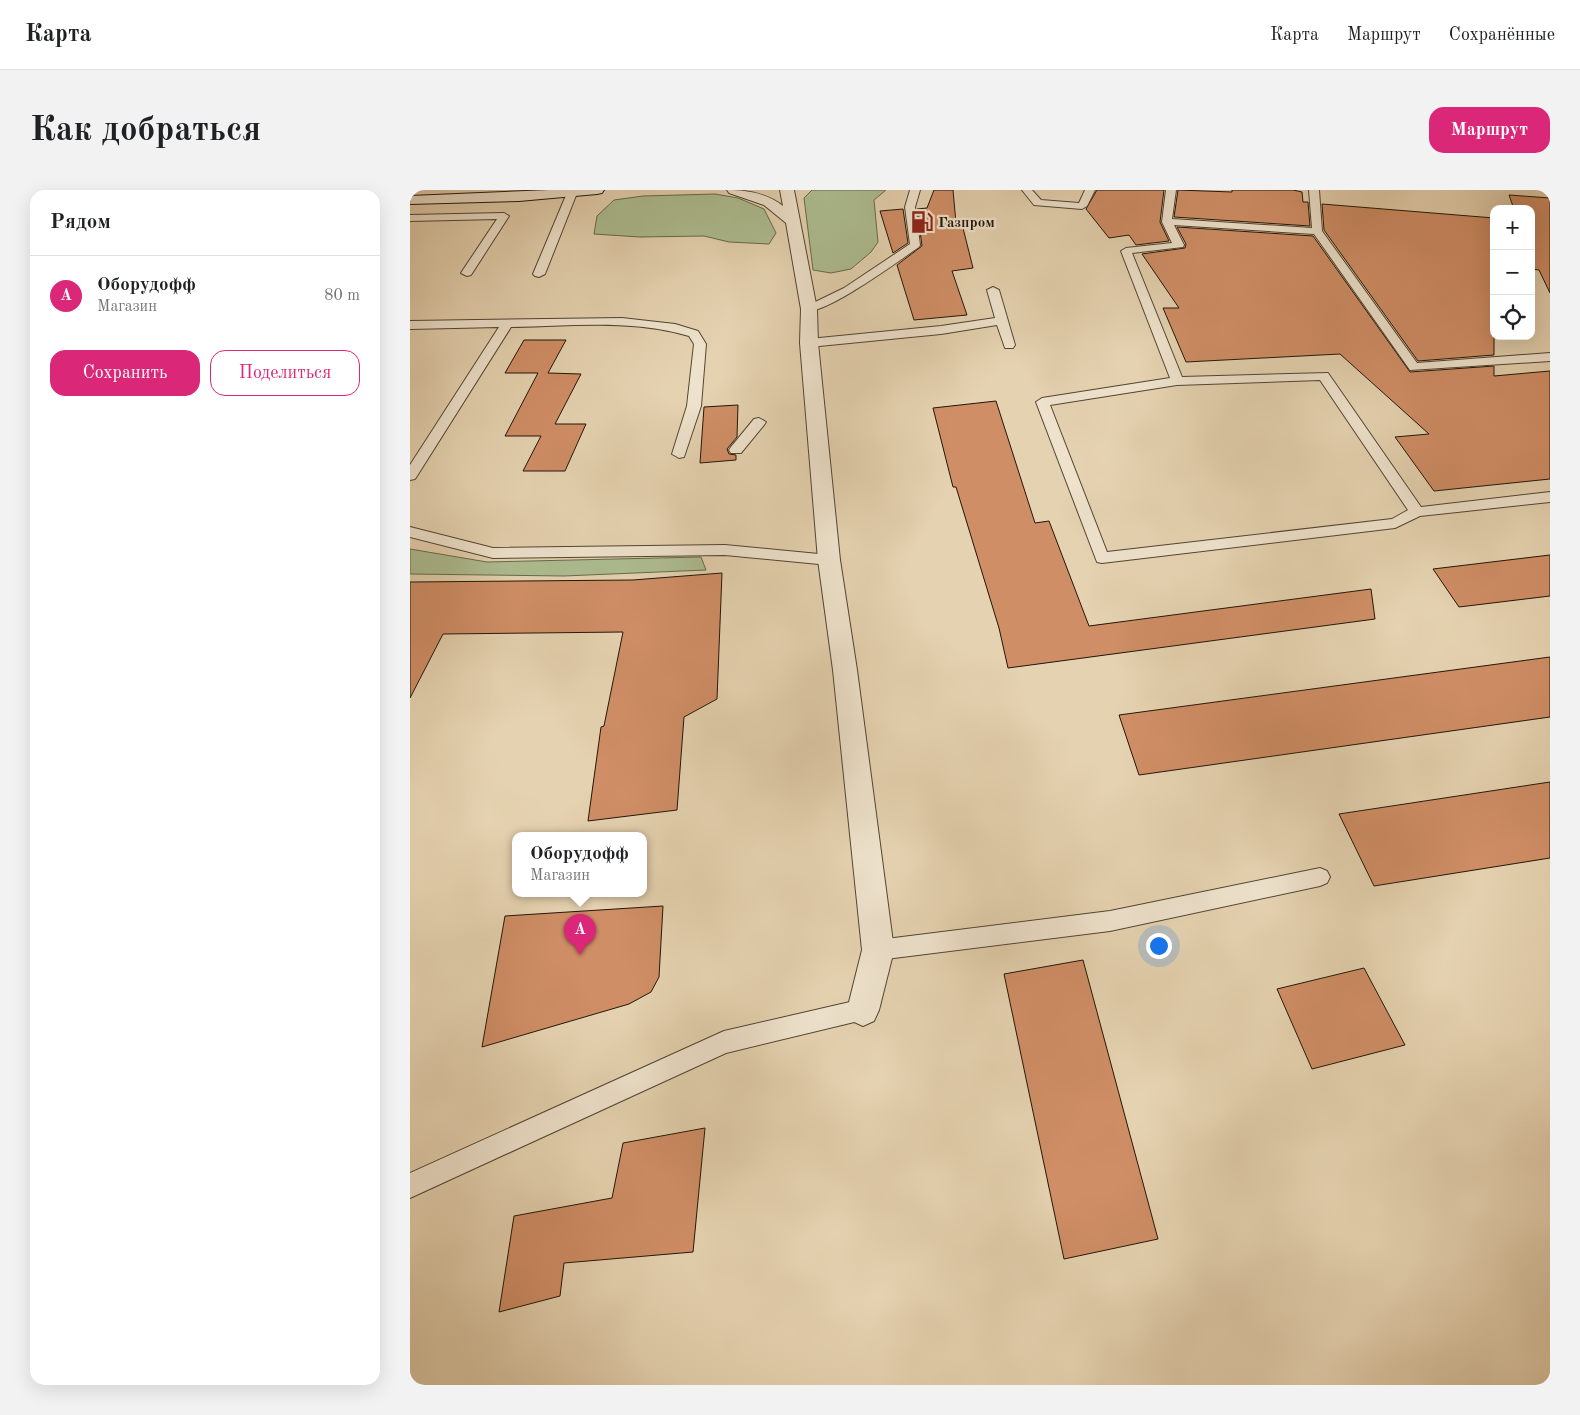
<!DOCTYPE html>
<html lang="ru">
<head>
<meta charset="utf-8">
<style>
  body { margin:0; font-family:"Old Standard TT",serif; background:#f2f2f2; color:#202124 }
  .controls { position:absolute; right:15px; top:15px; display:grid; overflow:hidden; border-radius:10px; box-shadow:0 5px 20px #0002 }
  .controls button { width:45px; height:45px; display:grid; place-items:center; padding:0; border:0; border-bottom:1px solid #e0e0e0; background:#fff; color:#202124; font:25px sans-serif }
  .you { position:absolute; left:748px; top:755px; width:18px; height:18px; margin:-12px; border:4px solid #fff; border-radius:50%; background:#1a73e8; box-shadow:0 0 0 8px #1a73e833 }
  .badge { display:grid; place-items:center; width:32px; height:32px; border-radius:50%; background:#db2777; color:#fff; font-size:16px; font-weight:700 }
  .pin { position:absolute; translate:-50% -41px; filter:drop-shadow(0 1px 2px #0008) }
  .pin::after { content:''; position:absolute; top:26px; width:18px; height:15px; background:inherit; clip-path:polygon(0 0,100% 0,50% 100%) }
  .popup { position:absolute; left:102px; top:642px; width:135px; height:65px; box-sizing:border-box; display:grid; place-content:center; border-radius:10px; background:#fff; filter:drop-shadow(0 1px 4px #0005); font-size:16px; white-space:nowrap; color:#757577 }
  .popup b { font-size:19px; color:#202124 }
  .popup::after { content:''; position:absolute; left:50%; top:100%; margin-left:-10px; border:10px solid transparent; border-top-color:#fff }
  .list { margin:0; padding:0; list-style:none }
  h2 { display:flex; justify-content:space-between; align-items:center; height:65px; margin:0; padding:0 20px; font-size:21px }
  h2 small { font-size:16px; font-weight:400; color:#757577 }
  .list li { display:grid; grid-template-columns:32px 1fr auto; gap:15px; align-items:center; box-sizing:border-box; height:80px; padding:0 20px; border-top:1px solid #e0e0e0 }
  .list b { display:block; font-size:19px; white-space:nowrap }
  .list p { margin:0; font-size:16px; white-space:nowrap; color:#757577 }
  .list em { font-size:16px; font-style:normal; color:#757577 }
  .actions { display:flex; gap:10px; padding:15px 20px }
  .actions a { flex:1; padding:11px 0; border:1px solid #db2777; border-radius:15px; text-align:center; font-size:18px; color:#db2777 }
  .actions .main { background:#db2777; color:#fff }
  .icon { flex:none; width:28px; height:28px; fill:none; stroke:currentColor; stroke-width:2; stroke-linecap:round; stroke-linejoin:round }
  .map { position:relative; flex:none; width:1140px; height:1195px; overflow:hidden; border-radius:15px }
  header { display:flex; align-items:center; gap:30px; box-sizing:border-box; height:70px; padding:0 25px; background:#fff; border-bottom:1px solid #e0e0e0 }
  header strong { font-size:24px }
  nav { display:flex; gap:28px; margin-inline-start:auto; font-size:18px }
  .intro { display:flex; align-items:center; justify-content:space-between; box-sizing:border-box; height:120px; padding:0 30px }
  h1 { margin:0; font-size:35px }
  .button { padding:12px 22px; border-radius:15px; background:#db2777; color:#fff; font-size:18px; font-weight:700 }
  main { display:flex; gap:30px; padding:0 30px }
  aside { flex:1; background:#fff; border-radius:15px; box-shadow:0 5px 20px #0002 }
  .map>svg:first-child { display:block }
  .green { fill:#adbd91; stroke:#676a4c }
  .building { fill:#d08e66; stroke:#211608 }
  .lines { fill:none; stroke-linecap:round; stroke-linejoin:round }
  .lane-casing { stroke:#524532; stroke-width:2 }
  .street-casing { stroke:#524532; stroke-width:2 }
  .secondary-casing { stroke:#211608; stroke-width:2 }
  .lane { fill:#eee2cc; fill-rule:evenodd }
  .street { fill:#eee2cc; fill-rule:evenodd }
  .secondary { fill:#eee2cc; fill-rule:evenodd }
  .labels { text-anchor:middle; stroke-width:4.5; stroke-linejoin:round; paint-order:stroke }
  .far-poi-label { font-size:15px; font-weight:bold; fill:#211608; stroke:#eee2cc; text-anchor:start }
</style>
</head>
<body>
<header>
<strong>Карта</strong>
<nav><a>Карта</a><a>Маршрут</a><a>Сохранённые</a></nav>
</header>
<div class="intro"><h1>Как добраться</h1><a class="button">Маршрут</a></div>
<main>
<aside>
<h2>Рядом<small></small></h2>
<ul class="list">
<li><span class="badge">A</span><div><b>Оборудофф</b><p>Магазин</p></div><em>80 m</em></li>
</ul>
<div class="actions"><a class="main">Сохранить</a><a>Поделиться</a></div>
</aside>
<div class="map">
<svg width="1140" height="1195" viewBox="0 0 1140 1195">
  <rect width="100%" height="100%" fill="#e5d2b0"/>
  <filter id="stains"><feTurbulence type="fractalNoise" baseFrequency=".004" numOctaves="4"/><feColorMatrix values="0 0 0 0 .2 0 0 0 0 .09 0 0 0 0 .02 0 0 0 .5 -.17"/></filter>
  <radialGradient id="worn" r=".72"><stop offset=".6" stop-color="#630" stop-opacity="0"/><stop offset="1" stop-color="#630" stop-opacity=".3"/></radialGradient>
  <path class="green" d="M 402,0 L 476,0 L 464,10 L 468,52 L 461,62 L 441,79 L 421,83 L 403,80 L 394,8 Z
    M 305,4 L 328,8 L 354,19 L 366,43 L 359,54 L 319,52 L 294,46 L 230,47 L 184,44 L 187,26 L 204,10 L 233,6 Z
    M 0,359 L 77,372 L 291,367 L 296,380 L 154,386 L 0,384 Z"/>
  <path class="building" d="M 524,0 L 543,0 L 546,33 L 553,38 L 563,78 L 542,81 L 557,125 L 504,130 L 487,75 L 512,56 L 507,19 L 517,18 Z
    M 687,0 L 754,0 L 750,32 L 759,51 L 726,55 L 719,45 L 699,48 L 676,19 Z
    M 768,0 L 822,2 L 822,0 L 883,0 L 892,2 L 893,12 L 898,12 L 900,36 L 764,27 Z
    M 1099,5 L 1140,8 L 1140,103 L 1129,80 L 1121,79 L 1121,19 L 1104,19 Z
    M 912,14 L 1084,28 L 1084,165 L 1008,171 L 914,40 Z
    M 493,19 L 498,53 L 483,63 L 470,21 Z
    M 767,37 L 903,46 L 1000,182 L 1084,176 L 1084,186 L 1140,181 L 1140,289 L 1024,301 L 985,247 L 1019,244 L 930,164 L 776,172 L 753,118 L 769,118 L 732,64 L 775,58 L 776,54 Z
    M 114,150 L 156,150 L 138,183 L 171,184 L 145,234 L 176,234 L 155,281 L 113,281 L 131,246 L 95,246 L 128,183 L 95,183 Z
    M 586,211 L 625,333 L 639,331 L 679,436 L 961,399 L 965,429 L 598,478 L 589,438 L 546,297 L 543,297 L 523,218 Z
    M 328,215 L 327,247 L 317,259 L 319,264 L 326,265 L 326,270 L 290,273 L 294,217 Z
    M 1140,365 L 1140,406 L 1049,417 L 1023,379 Z
    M 312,383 L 307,509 L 274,527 L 267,620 L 178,631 L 191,537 L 194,536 L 213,442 L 33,444 L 0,508 L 0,392 L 223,390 Z
    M 1140,467 L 1140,527 L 729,585 L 709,525 Z
    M 1140,592 L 1140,668 L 964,696 L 929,624 Z
    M 253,716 L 249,787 L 241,802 L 219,814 L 72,857 L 95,726 Z
    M 673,770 L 748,1049 L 654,1069 L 594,784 Z
    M 954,778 L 995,855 L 902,879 L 867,799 Z
    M 295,938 L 283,1062 L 154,1073 L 150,1106 L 89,1122 L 104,1026 L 202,1008 L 213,953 Z"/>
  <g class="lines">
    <defs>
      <path id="lane" d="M 162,0 L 167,3 L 135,84 L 129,87 L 125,86 L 123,84 L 157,3 Z
        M 500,0 L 510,0 L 505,17 L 510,55 L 509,57 C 490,70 414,126 395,121 L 393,119 L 395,117 L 434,98 L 500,54 L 495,17 Z
        M 612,0 L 622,0 L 631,10 L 669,13 L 675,0 L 685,0 L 677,16 L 672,19 L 624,15 Z
        M 756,0 L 766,0 L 762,29 L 902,38 L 899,0 L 909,0 L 912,41 L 1007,173 L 1140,163 L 1140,171 L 1000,180 L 904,44 L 764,35 L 774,55 L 773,57 L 722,63 L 772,187 L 918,183 L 1011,317 L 1140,302 L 1140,312 L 1010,326 L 985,338 L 692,373 L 687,372 L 626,212 L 632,208 L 760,188 L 711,61 L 716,58 L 762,53 L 752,32 ZM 910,190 L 998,320 L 982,329 L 697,362 L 640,215 L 767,195 Z
        M 94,23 L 99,26 L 61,85 L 57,86 L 51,83 L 87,29 L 0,31 L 0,25 Z
        M 583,97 L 589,100 L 605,155 L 603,158 L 595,158 L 587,135 L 531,144 L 399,157 L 393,153 L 399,149 L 531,136 L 585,128 L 577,100 Z
        M 212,128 L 265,134 L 288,141 L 296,154 L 291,216 L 274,267 L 269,268 L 262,264 L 277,216 L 284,154 L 279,146 C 223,129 160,136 101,137 L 7,286 L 5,289 L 0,290 L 0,275 L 89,137 L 0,139 L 0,131 Z
        M 349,228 L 356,232 L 354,235 L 331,263 L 321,263 L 319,260 L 321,257 L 344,229 Z
        M 0,337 L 83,358 L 315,355 L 419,365 L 424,366 L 427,370 L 424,374 L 419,375 L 315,365 L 83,368 L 0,347 Z
        M 910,678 L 917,681 L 920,687 L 917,693 L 910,696 L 700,741 L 468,770 L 461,767 L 457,760 L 461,753 L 468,750 L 700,721 Z
        M 453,809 L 461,812 L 464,820 L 461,828 L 316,863 L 0,1008 L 0,983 L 314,841 Z"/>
      <path id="street" d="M 317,0 C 337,0 356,3 373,16 L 370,0 L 384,0 L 407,119 L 408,153 L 430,370 L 447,480 L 484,760 L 469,820 L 464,831 L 453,836 L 442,831 L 437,820 L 452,760 L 423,480 L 408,370 L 390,153 L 391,119 L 376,33 L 354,15 L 319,3 Z"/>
      <path id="secondary" d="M 139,0 L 194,0 L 192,3 L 187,4 L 109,11 L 0,14 L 0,6 Z"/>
    </defs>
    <use href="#lane" class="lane-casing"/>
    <use href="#street" class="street-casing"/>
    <use href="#secondary" class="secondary-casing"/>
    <use href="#lane" class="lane"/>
    <use href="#street" class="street"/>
    <use href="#secondary" class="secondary"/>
  </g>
  <defs>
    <symbol id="fuel-bare" viewBox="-9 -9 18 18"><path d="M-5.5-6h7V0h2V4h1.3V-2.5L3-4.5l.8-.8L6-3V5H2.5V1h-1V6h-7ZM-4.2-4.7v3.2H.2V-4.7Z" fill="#8f2418" stroke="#eee2cc" stroke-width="2.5" paint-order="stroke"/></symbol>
  </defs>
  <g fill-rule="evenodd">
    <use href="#fuel-bare" x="496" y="16" width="32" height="32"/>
  </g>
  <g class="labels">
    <g class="far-poi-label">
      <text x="528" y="37">Газпром</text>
    </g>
  </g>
  <rect width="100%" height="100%" filter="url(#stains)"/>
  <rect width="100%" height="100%" fill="url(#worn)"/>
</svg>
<div class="controls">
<button>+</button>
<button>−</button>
<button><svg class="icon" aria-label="locate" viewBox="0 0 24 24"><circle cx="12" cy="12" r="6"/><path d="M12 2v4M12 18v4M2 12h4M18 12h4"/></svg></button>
</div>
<div class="you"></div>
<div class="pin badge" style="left:170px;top:765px">A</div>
<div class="popup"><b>Оборудофф</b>Магазин</div>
</div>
</main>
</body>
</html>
